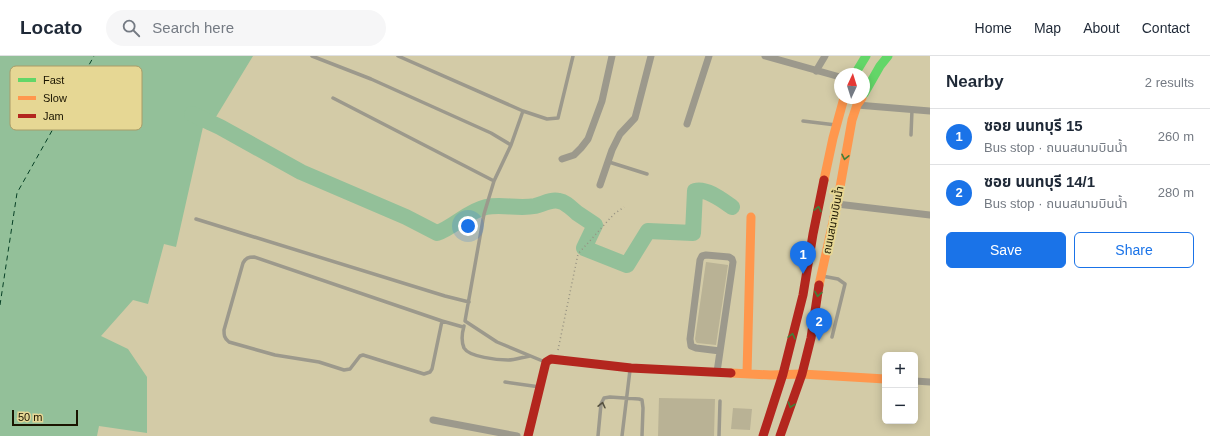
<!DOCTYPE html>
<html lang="en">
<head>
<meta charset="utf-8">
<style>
  body { margin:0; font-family:Arial,"Noto Sans Thai",sans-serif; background:#f6f6f7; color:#1f2937 }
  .controls { position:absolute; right:12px; bottom:12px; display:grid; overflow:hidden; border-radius:6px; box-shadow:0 2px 10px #0003 }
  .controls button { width:36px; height:36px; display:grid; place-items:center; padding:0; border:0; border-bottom:1px solid #e0e1e3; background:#fff; color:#1f2937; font:20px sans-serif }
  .compass { position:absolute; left:834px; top:12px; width:36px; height:36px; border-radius:50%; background:#fff; box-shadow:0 2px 10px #0003; rotate:4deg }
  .scale { position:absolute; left:12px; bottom:10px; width:66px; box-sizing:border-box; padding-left:4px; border:2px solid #1a1400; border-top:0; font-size:11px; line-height:14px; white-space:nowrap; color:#1a1400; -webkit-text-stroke:3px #e6d794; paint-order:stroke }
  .you { position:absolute; left:468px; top:170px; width:14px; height:14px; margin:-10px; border:3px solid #fff; border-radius:50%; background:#1a73e8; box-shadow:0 0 0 6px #1a73e833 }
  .badge { display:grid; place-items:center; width:26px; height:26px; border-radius:50%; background:#1a73e8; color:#fff; font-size:13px; font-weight:700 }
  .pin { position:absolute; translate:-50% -33px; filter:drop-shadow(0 1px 2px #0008) }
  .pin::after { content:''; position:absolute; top:21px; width:14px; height:12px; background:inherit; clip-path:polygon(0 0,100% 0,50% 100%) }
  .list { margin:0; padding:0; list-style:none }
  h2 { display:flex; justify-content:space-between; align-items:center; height:52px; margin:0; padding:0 16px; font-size:17px }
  h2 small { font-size:13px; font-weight:400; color:#747a83 }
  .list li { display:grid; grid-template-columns:26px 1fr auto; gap:12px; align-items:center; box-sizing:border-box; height:56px; padding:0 16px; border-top:1px solid #e0e1e3 }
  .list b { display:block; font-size:15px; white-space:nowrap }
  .list p { margin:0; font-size:13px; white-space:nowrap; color:#747a83 }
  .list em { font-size:13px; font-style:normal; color:#747a83 }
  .actions { display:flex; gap:8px; padding:12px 16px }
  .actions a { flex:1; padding:9px 0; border:1px solid #1a73e8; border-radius:6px; text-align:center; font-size:14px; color:#1a73e8 }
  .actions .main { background:#1a73e8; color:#fff }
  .icon { flex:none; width:22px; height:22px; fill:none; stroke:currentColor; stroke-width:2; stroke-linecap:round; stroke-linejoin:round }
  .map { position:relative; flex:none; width:930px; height:380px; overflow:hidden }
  header { display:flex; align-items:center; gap:24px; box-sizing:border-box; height:56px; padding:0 20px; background:#fff; border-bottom:1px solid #e0e1e3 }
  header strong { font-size:19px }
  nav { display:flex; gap:22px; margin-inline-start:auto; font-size:14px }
  .search { width:280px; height:36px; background:#f6f6f7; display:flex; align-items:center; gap:10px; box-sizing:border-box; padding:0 14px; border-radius:22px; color:#747a83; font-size:15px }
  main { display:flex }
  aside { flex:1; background:#fff }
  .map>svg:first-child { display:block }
  .water { fill:#93c099 }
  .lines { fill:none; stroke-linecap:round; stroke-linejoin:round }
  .river { stroke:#93c099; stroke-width:16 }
  .ferry { stroke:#074025; stroke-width:1; stroke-dasharray:5 4; stroke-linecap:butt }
  .building { fill:#b9b295 }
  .path { stroke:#969282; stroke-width:1.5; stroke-dasharray:1 3; stroke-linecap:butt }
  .lane { stroke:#9c998c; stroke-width:3.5 }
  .street { stroke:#9c998c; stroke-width:7 }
  .fast { stroke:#63d668; stroke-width:9 }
  .slow { stroke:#ff974d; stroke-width:9 }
  .jam { stroke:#b3261e; stroke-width:9 }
  .oneway { stroke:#427f39 }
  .oneway2 { stroke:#54503f }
  .labels { text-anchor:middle; stroke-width:4; stroke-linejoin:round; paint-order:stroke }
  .street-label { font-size:11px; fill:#1a1400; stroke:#e6d794 }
  .key { fill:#e6d794; stroke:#a99c68; stroke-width:1 }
  .key-label { font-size:11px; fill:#1a1400 }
</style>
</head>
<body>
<header>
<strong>Locato</strong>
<div class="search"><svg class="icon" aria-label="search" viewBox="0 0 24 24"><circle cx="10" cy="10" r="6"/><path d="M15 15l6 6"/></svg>Search here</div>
<nav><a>Home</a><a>Map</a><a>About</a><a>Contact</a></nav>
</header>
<main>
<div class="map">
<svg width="930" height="380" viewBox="0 0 930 380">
  <rect width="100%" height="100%" fill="#d3cba7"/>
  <path class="water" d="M 0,0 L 253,0 L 208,74 L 203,71 L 176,191 L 164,188 L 148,248 L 133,244 L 101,280 L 128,293 L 147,321 L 147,377 L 99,370 L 97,380 L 0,380 Z"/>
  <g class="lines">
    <path class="river" d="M 192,58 L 220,71 L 301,116 L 406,161 L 437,177 C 454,171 468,155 486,151 C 502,148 519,153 535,150 C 543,148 551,143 559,145 C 566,146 571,152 577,157 C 583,161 589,165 595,169 L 584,192 L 627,209 L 648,175 L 693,177 L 695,135 C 707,132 722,144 732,151"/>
    <path class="ferry" d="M 0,249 L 17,137 L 94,0"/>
  </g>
  <path class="building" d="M 706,206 L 728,209 L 716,289 L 697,287 L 696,286 L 695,283 Z
    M 659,342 L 715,343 L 714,380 L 658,380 Z
    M 733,352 L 752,353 L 750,374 L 731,373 Z"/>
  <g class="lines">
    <path class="path" d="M 558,294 L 578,198 L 614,158 L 624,151"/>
    <path class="lane" d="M 312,0 L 371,23 L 491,77 L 511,89 L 494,125 L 484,158 L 465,265 L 497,286 L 545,306
      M 398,0 L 523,55 L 511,89
      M 333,42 L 494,125
      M 523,55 L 547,63 L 558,62 L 573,0
      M 803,65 L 836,69
      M 911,79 L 912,54
      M 609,106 L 647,118
      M 196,163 L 445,240 L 469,246
      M 822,220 L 838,223 L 845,228 L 832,281
      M 442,265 L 254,201 C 248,201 246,202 243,207 L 224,274 C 224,279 224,282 229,286 L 275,299 L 319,306 L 344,314 L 350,313 L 360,300 L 363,299 L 424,318 L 430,316 L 432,313 L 442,265 L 463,271
      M 464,270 C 462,277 461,285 464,292 C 469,301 498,304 508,304 C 515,304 523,301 530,300
      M 505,326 L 540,331
      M 598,380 L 601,348 L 604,342 L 610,341 L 639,343 L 642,344 L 643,352 L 642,380
      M 622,380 L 630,314
      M 719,380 L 720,345"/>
    <path class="street" d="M 765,0 L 840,21
      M 816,15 L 825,0
      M 857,49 L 930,55
      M 687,68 L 709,0
      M 562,103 L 574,99 L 581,92 L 588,83 L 602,45 L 612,0
      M 600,129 L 612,94 L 620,78 L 635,62 L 651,0
      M 837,148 L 930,159
      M 717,316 L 733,206 L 732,203 L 729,201 L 706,199 L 702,200 L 700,204 L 690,283 L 691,290 L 696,292 L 720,295
      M 915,325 L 930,326
      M 433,364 L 517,380"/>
    <path class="fast" d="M 855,18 L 866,0
      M 864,38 L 880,10 L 888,0"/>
    <path class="slow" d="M 824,124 L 833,82 L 844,42
      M 819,229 L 837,148 L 852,64 L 857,49 L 862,42
      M 731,317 L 771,319 L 802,318 L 885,323
      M 747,318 L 751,161"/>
    <path class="jam" d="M 528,380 L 546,306 L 551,303 L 631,312 L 731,317
      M 763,380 L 783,318 L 803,239 L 813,178 L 824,124
      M 780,380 L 802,318 L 811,282 L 819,229"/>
  </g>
  <defs><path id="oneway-chevron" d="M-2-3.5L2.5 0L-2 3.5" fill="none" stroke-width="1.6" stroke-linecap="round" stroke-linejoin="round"/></defs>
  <g class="oneway">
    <use href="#oneway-chevron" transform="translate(845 101) rotate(102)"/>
    <use href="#oneway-chevron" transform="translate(818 153) rotate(-78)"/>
    <use href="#oneway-chevron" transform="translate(818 238) rotate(100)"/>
    <use href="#oneway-chevron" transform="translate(792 280) rotate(-76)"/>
    <use href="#oneway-chevron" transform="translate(791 349) rotate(109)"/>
  </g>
  <use class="oneway2" href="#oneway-chevron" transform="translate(602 349) rotate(-77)"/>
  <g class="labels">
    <g class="street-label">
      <text transform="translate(833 164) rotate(-79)" y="4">ถนนสนามบินน้ำ</text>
    </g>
  </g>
  <rect x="10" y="10" width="132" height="64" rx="6" class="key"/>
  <rect x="18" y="22" width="18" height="4" fill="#63d668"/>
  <rect x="18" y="40" width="18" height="4" fill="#ff974d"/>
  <rect x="18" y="58" width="18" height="4" fill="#b3261e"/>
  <g class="key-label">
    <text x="43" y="28">Fast</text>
    <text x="43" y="46">Slow</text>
    <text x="43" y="64">Jam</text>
  </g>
</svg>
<div class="controls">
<button>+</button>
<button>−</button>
</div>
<svg class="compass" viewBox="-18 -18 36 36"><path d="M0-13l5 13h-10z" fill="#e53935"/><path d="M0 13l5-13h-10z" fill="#747a83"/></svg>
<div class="scale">50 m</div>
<div class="you"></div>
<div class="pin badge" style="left:803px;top:218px">1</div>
<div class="pin badge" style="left:819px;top:285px">2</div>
</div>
<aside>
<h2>Nearby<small>2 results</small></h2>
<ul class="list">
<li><span class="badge">1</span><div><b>ซอย นนทบุรี 15</b><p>Bus stop · ถนนสนามบินน้ำ</p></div><em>260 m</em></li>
<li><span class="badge">2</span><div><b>ซอย นนทบุรี 14/1</b><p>Bus stop · ถนนสนามบินน้ำ</p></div><em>280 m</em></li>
</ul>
<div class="actions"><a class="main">Save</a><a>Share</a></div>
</aside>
</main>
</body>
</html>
